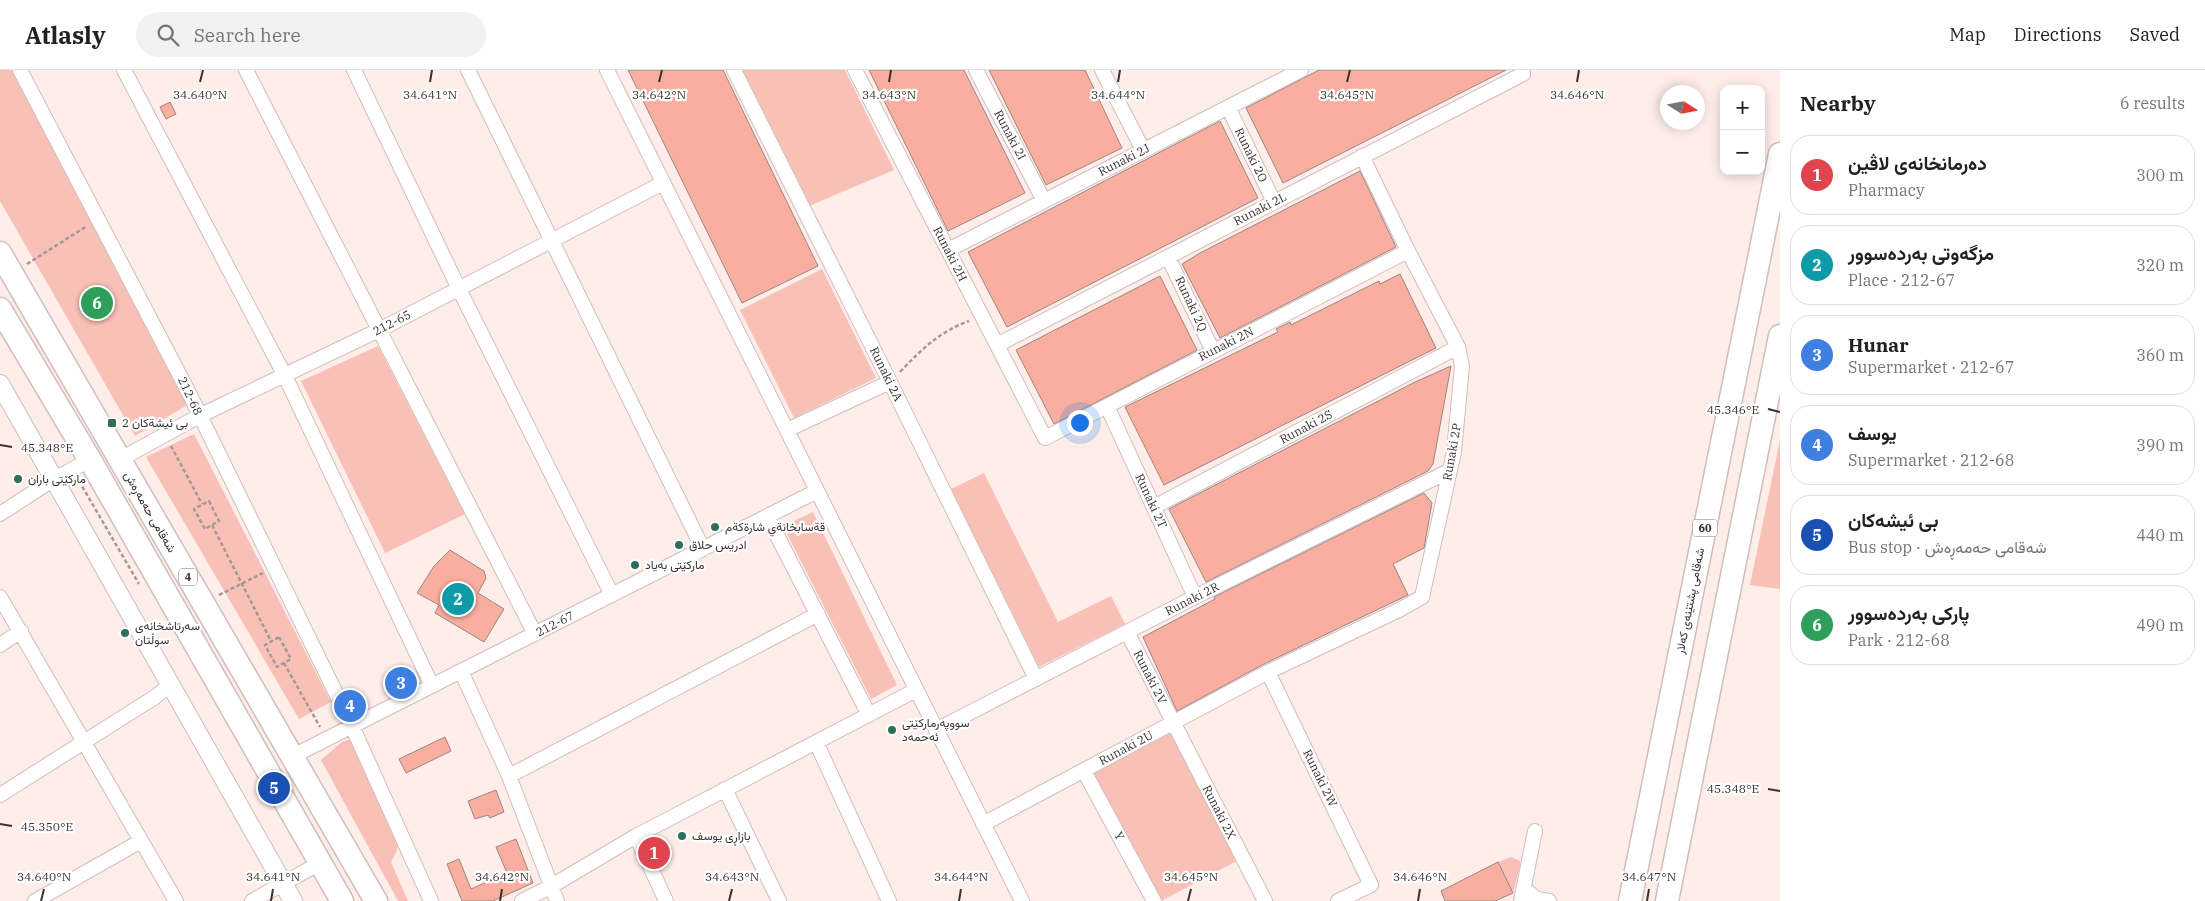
<!DOCTYPE html>
<html lang="en">
<head>
<meta charset="utf-8">
<style>
  body { margin:0; font-family:"IBM Plex Serif",Vazirmatn,serif; background:#f2f2f2; color:#202124 }
  .controls { position:absolute; right:15px; top:15px; display:grid; overflow:hidden; border-radius:10px; box-shadow:0 2px 12px #0003 }
  .controls button { width:45px; height:45px; display:grid; place-items:center; padding:0; border:0; border-bottom:1px solid #e0e0e0; background:#fff; color:#202124; font:25px sans-serif }
  .compass { position:absolute; left:1660px; top:15px; width:45px; height:45px; border-radius:50%; background:#fff; box-shadow:0 2px 12px #0003; rotate:101deg }
  .you { position:absolute; left:1079px; top:352px; width:18px; height:18px; margin:-12px; border:4px solid #fff; border-radius:50%; background:#1a73e8; box-shadow:0 0 0 8px #1a73e833 }
  .badge { display:grid; place-items:center; width:32px; height:32px; border-radius:50%; background:#7c3aed; color:#fff; font-size:16px; font-weight:700 }
  .pin { position:absolute; translate:-50% -50%; border:2px solid #fff; box-shadow:0 1px 5px #0006 }
  .list { margin:0; padding:0; list-style:none }
  h2 { display:flex; justify-content:space-between; align-items:center; height:65px; margin:0; padding:0 20px; font-size:21px }
  h2 small { font-size:16px; font-weight:400; color:#757577 }
  .list li { display:grid; grid-template-columns:32px 1fr auto; gap:15px; align-items:center; box-sizing:border-box; height:80px; margin:0 10px 10px; padding:0 10px; border:1px solid #e0e0e0; border-radius:20px }
  .list b { display:block; font-size:19px; white-space:nowrap }
  .list p { margin:0; font-size:16px; white-space:nowrap; color:#757577 }
  .list em { font-size:16px; font-style:normal; color:#757577 }
  .icon { flex:none; width:28px; height:28px; fill:none; stroke:currentColor; stroke-width:2; stroke-linecap:round; stroke-linejoin:round }
  .map { position:relative; flex:none; width:1780px; height:831px; overflow:hidden }
  header { display:flex; align-items:center; gap:30px; box-sizing:border-box; height:70px; padding:0 25px; background:#fff; border-bottom:1px solid #e0e0e0 }
  header strong { font-size:24px }
  nav { display:flex; gap:28px; margin-inline-start:auto; font-size:18px }
  .search { width:350px; height:45px; background:#f2f2f2; display:flex; align-items:center; gap:12px; box-sizing:border-box; padding:0 18px; border-radius:28px; color:#757577; font-size:19px }
  main { display:flex }
  aside { flex:1; background:#fff }
  .map>svg:first-child { display:block }
  .green { fill:#f8c0b6 }
  .building { fill:#f9aea0; stroke:#978784 }
  .lines { fill:none; stroke-linecap:round; stroke-linejoin:round }
  .minor-casing { stroke:#cfbebb; stroke-width:16 }
  .tertiary-casing { stroke:#cfbebb; stroke-width:20 }
  .trunk-casing { stroke:#cfbebb; stroke-width:25 }
  .path { stroke:#a59996; stroke-width:2.5; stroke-dasharray:4 2.5; stroke-linecap:butt }
  .minor { stroke:#fff; stroke-width:14 }
  .tertiary { stroke:#fff; stroke-width:18 }
  .trunk { stroke:#fff; stroke-width:22 }
  .ticks { fill:none; stroke:#383230; stroke-width:2 }
  .poi-dot { fill:#2f6e5b; stroke:#fff; stroke-width:2 }
  .labels { text-anchor:middle; stroke-width:4.5; stroke-linejoin:round; paint-order:stroke }
  .shield { fill:#fff; stroke:#74706e; stroke-width:1 }
  .shield-label { font-size:11px; font-weight:bold; fill:#383230 }
  .street-label { font-size:12px; fill:#383230; stroke:#fff }
  .poi-label { font-size:12px; fill:#383230; stroke:#fff; text-anchor:start }
  .ticks-label { font-size:12px; text-anchor:middle; fill:#383230; stroke:#fff; stroke-width:4.5; stroke-linejoin:round; paint-order:stroke }
</style>
</head>
<body>
<header>
<strong>Atlasly</strong>
<div class="search"><svg class="icon" aria-label="search" viewBox="0 0 24 24"><circle cx="10" cy="10" r="6"/><path d="M15 15l6 6"/></svg>Search here</div>
<nav><a>Map</a><a>Directions</a><a>Saved</a></nav>
</header>
<main>
<div class="map">
<svg width="1780" height="831" viewBox="0 0 1780 831">
  <rect width="100%" height="100%" fill="#feede9"/>
  <path class="green" d="M 0,0 L 12,0 L 189,334 L 135,366 L 0,131 Z
    M 742,0 L 845,0 L 894,100 L 809,136 Z
    M 822,199 L 876,308 L 794,348 L 740,240 Z
    M 378,276 L 465,444 L 385,483 L 301,311 Z
    M 194,364 L 331,632 L 299,649 L 146,387 Z
    M 1780,370 L 1780,519 L 1750,515 Z
    M 984,403 L 1058,552 L 1111,526 L 1125,554 L 1039,597 L 951,419 Z
    M 813,442 L 897,615 L 871,629 L 783,456 Z
    M 1171,661 L 1237,791 L 1161,831 L 1094,703 Z
    M 350,669 L 354,671 L 361,684 L 398,775 L 396,783 L 391,792 L 408,831 L 398,831 L 321,690 L 342,672 Z
    M 1511,787 L 1520,791 L 1520,796 L 1513,823 L 1498,792 Z"/>
  <path class="building" d="M 628,0 L 723,0 L 818,196 L 742,233 Z
    M 869,0 L 964,0 L 1025,123 L 948,161 Z
    M 989,0 L 1085,0 L 1122,78 L 1046,115 Z
    M 1319,0 L 1506,0 L 1283,113 L 1246,38 Z
    M 170,32 L 176,44 L 166,49 L 160,37 Z
    M 1220,51 L 1258,128 L 1007,257 L 968,182 Z
    M 1360,101 L 1396,177 L 1220,268 L 1182,194 L 1200,183 Z
    M 1400,204 L 1436,278 L 1164,415 L 1125,337 L 1278,262 L 1276,259 L 1290,252 L 1291,255 L 1379,211 L 1380,214 Z
    M 1160,206 L 1197,280 L 1054,354 L 1016,280 Z
    M 1451,296 L 1433,394 L 1428,401 L 1206,512 L 1169,439 L 1415,312 Z
    M 1424,423 L 1432,433 L 1424,478 L 1393,494 L 1408,525 L 1264,594 L 1177,641 L 1143,567 L 1215,529 L 1214,527 Z
    M 450,480 L 484,501 L 486,508 L 478,523 L 504,539 L 484,572 L 435,543 L 439,535 L 417,523 L 434,496 Z
    M 445,667 L 451,681 L 406,703 L 399,689 Z
    M 496,720 L 504,742 L 490,748 L 488,745 L 475,749 L 468,731 Z
    M 516,769 L 533,813 L 493,831 L 462,831 L 447,794 L 459,789 L 471,819 L 507,803 L 496,777 Z
    M 1498,792 L 1513,823 L 1495,831 L 1445,831 L 1441,821 Z"/>
  <g class="lines">
    <defs>
      <path id="minor" d="M 20,0 L 189,323 L 352,656 L 431,831
        M 124,0 L 285,306 L 432,616
        M 246,0 L 535,564
        M 354,0 L 459,219 L 612,525
        M 468,0 L 703,479
        M 607,0 L 1022,831
        M 734,0 L 890,312 L 1036,609
        M 855,0 L 1045,368 L 1408,181
        M 976,0 L 1044,131
        M 1102,0 L 1143,80
        M 1228,37 L 1274,132
        M 948,180 L 1301,0
        M 1168,187 L 1213,281
        M 997,275 L 1523,4 L 1522,0
        M 1107,336 L 1195,527
        M 787,360 L 890,312
        M 119,390 L 199,346 L 379,260 L 663,113
        M 1154,437 L 1458,277
        M 0,444 L 54,409 L 90,390
        M 767,446 L 869,645
        M 0,527 L 176,831
        M 1127,562 L 1265,831
        M 0,575 L 21,561
        M 461,601 L 509,706 L 557,831
        M 1268,602 L 1371,815 L 1338,831
        M 936,660 L 1195,527 L 1449,401
        M 816,672 L 889,831
        M 293,686 L 817,421
        M 1084,701 L 1154,831
        M 509,706 L 818,544
        M 725,719 L 779,831
        M 0,725 L 155,627 L 170,615
        M 983,754 L 1268,602 L 1399,540 L 1422,527 L 1454,382 L 1462,296 L 1458,277 L 1408,181 L 1362,86
        M 636,766 L 666,831
        M 1524,818 L 1537,829 L 1549,831
        M 35,831 L 141,771
        M 252,831 L 320,793
        M 522,831 L 550,817 L 636,766 L 916,620
        M 1521,831 L 1535,761"/>
      <path id="tertiary" d="M 0,314 L 293,831"/>
      <path id="trunk" d="M 0,183 L 376,831
        M 0,239 L 90,390 L 342,831
        M 1630,831 L 1780,84
        M 1667,831 L 1780,266"/>
    </defs>
    <use href="#minor" class="minor-casing"/>
    <use href="#tertiary" class="tertiary-casing"/>
    <use href="#trunk" class="trunk-casing"/>
    <path class="path" d="M 27,194 L 87,156
      M 900,302 C 922,279 939,262 969,251
      M 171,376 L 202,434
      M 79,411 L 139,514
      M 209,431 L 219,451 L 205,459 L 194,439 Z
      M 212,455 L 271,571
      M 219,525 L 263,503
      M 279,567 L 291,589 L 277,597 L 265,575 Z
      M 284,593 L 320,657"/>
    <use href="#minor" class="minor"/>
    <use href="#tertiary" class="tertiary"/>
    <use href="#trunk" class="trunk"/>
  </g>
  <path class="ticks" d="M 200,12 L 203,0M 430,12 L 432,0M 659,12 L 662,0M 889,12 L 891,0M 1118,12 L 1120,0M 1347,12 L 1350,0M 1577,12 L 1579,0M 1768,339 L 1780,342M 0,375 L 12,377M 1768,719 L 1780,721M 0,754 L 12,756M 41,831 L 44,819M 271,831 L 273,819M 500,831 L 502,819M 729,831 L 732,819M 959,831 L 961,819M 1188,831 L 1191,819M 1418,831 L 1420,819M 1647,831 L 1649,819"/>
  <g class="poi-dot">
    <rect x="107" y="348" width="10" height="10" rx="2.5"/>
    <circle cx="18" cy="409" r="5"/>
    <circle cx="715" cy="457" r="5"/>
    <circle cx="679" cy="475" r="5"/>
    <circle cx="635" cy="495" r="5"/>
    <circle cx="125" cy="563" r="5"/>
    <circle cx="892" cy="660" r="5"/>
    <circle cx="682" cy="766" r="5"/>
  </g>
  <g class="labels">
    <g class="shield">
      <rect x="1692.5" y="449.5" width="25" height="17" rx="4"/>
      <rect x="179" y="498.5" width="18" height="17" rx="4"/>
    </g>
    <g class="shield-label">
      <text x="1705" y="462">60</text>
      <text x="188" y="511">4</text>
    </g>
    <g class="street-label">
      <text transform="translate(1010 65) rotate(62)" y="4">Runaki 2I</text>
      <text transform="translate(1251 85) rotate(64)" y="4">Runaki 2O</text>
      <text transform="translate(1124 90) rotate(-27)" y="4">Runaki 2J</text>
      <text transform="translate(1260 139) rotate(-27)" y="4">Runaki 2L</text>
      <text transform="translate(950 184) rotate(63)" y="4">Runaki 2H</text>
      <text transform="translate(1191 234) rotate(65)" y="4">Runaki 2Q</text>
      <text transform="translate(392 253) rotate(-27)" y="4">212-65</text>
      <text transform="translate(1226 274) rotate(-27)" y="4">Runaki 2N</text>
      <text transform="translate(886 304) rotate(64)" y="4">Runaki 2A</text>
      <text transform="translate(190 326) rotate(65)" y="4">212-68</text>
      <text transform="translate(1306 357) rotate(-28)" y="4">Runaki 2S</text>
      <text transform="translate(1452 382) rotate(-80)" y="4">Runaki 2P</text>
      <text transform="translate(1151 431) rotate(65)" y="4">Runaki 2T</text>
      <text transform="translate(150 442) rotate(60)" y="4">شەقامی حەمەڕەش</text>
      <text transform="translate(1192 529) rotate(-27)" y="4">Runaki 2R</text>
      <text transform="translate(1690 531) rotate(-79)" y="4">شەقامی پشتێنەی کەلار</text>
      <text transform="translate(555 554) rotate(-27)" y="4">212-67</text>
      <text transform="translate(1150 607) rotate(63)" y="4">Runaki 2V</text>
      <text transform="translate(1126 678) rotate(-28)" y="4">Runaki 2U</text>
      <text transform="translate(1320 708) rotate(64)" y="4">Runaki 2W</text>
      <text transform="translate(1219 742) rotate(63)" y="4">Runaki 2X</text>
      <text transform="translate(1119 766) rotate(62)" y="4">Y</text>
    </g>
    <g class="poi-label">
      <text x="122" y="357">بی ئيشةكان 2</text>
      <text x="28" y="413">ماركێتی باران</text>
      <text x="725" y="461">قةسابخانةي شارةكةم</text>
      <text x="689" y="479">ادريس حلاق</text>
      <text x="645" y="499">مارکێتی بەیاد</text>
      <text x="135" y="560">سەرتاشخانەی<tspan x="135" dy="14">سوڵتان</tspan></text>
      <text x="902" y="657">سووپەرمارکێتی<tspan x="902" dy="14">ئەحمەد</tspan></text>
      <text x="692" y="770">بازاڕی یوسف</text>
    </g>
  </g>
  <g class="ticks-label">
    <text x="1347" y="29">34.645°N</text>
    <text x="200" y="29">34.640°N</text>
    <text x="430" y="29">34.641°N</text>
    <text x="659" y="29">34.642°N</text>
    <text x="889" y="29">34.643°N</text>
    <text x="1118" y="29">34.644°N</text>
    <text x="1577" y="29">34.646°N</text>
    <text x="1733" y="344">45.346°E</text>
    <text x="47" y="382">45.348°E</text>
    <text x="1733" y="723">45.348°E</text>
    <text x="47" y="761">45.350°E</text>
    <text x="44" y="811">34.640°N</text>
    <text x="273" y="811">34.641°N</text>
    <text x="502" y="811">34.642°N</text>
    <text x="732" y="811">34.643°N</text>
    <text x="961" y="811">34.644°N</text>
    <text x="1191" y="811">34.645°N</text>
    <text x="1420" y="811">34.646°N</text>
    <text x="1649" y="811">34.647°N</text>
  </g>
</svg>
<div class="controls">
<button>+</button>
<button>−</button>
</div>
<svg class="compass" viewBox="-18 -18 36 36"><path d="M0-13l5 13h-10z" fill="#e53935"/><path d="M0 13l5-13h-10z" fill="#757577"/></svg>
<div class="you"></div>
<div class="pin badge" style="left:654px;top:783px;background:#e0444e">1</div>
<div class="pin badge" style="left:458px;top:529px;background:#0f9aa8">2</div>
<div class="pin badge" style="left:401px;top:613px;background:#3f7fe0">3</div>
<div class="pin badge" style="left:350px;top:636px;background:#3f7fe0">4</div>
<div class="pin badge" style="left:274px;top:718px;background:#1a4fb4">5</div>
<div class="pin badge" style="left:97px;top:233px;background:#2e9e5b">6</div>
</div>
<aside>
<h2>Nearby<small>6 results</small></h2>
<ul class="list">
<li><span class="badge" style="background:#e0444e">1</span><div><b>دەرمانخانەی لاڤین</b><p>Pharmacy</p></div><em>300 m</em></li>
<li><span class="badge" style="background:#0f9aa8">2</span><div><b>مزگەوتی بەردەسوور</b><p>Place · 212-67</p></div><em>320 m</em></li>
<li><span class="badge" style="background:#3f7fe0">3</span><div><b>Hunar</b><p>Supermarket · 212-67</p></div><em>360 m</em></li>
<li><span class="badge" style="background:#3f7fe0">4</span><div><b>يوسف</b><p>Supermarket · 212-68</p></div><em>390 m</em></li>
<li><span class="badge" style="background:#1a4fb4">5</span><div><b>بی ئیشەکان</b><p>Bus stop · شەقامی حەمەڕەش</p></div><em>440 m</em></li>
<li><span class="badge" style="background:#2e9e5b">6</span><div><b>پارکی بەردەسوور</b><p>Park · 212-68</p></div><em>490 m</em></li>
</ul>
</aside>
</main>
</body>
</html>
